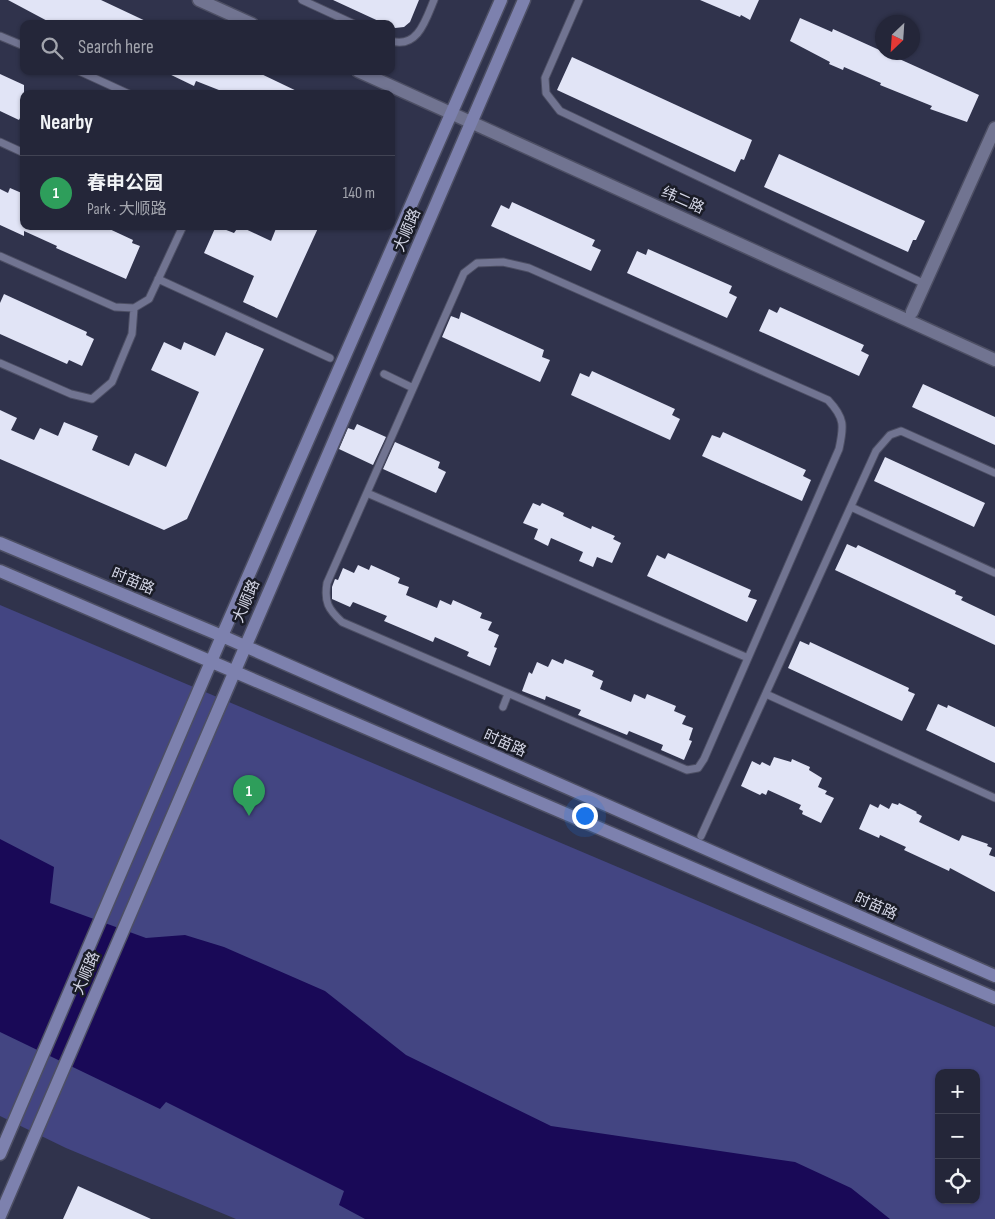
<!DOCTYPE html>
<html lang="en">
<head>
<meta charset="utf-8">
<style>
  body { margin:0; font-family:"Sofia Sans Condensed","Noto Sans SC",sans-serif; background:#303244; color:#f1f3f6 }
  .controls { position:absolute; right:15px; bottom:15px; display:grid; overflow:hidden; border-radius:10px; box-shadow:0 1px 4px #0004 }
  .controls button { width:45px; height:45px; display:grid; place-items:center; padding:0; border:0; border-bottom:1px solid #414353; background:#242639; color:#f1f3f6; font:25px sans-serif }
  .compass { position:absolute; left:875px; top:15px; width:45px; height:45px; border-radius:50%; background:#242639; box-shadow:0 1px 4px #0004; rotate:205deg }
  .you { position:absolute; left:584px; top:815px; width:18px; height:18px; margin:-12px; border:4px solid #fff; border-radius:50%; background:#1a73e8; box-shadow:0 0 0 8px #1a73e833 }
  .badge { display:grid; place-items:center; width:32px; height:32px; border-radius:50%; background:#ceb938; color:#fff; font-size:16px; font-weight:700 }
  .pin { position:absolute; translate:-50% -41px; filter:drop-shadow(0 1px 2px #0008) }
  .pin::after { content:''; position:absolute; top:26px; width:18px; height:15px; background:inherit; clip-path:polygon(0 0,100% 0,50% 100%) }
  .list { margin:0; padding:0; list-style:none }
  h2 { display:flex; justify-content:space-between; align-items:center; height:65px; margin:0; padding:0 20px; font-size:21px }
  h2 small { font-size:16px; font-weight:400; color:#a3a5ae }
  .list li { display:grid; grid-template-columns:32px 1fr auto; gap:15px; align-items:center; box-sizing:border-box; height:75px; padding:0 20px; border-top:1px solid #414353 }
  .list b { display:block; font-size:19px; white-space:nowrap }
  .list p { margin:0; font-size:16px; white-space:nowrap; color:#a3a5ae }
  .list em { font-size:16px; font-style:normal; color:#a3a5ae }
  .icon { flex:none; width:28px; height:28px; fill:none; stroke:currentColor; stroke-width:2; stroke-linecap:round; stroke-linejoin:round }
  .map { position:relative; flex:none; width:995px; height:1219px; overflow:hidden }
  .search { position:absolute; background:#242639; box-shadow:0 1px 4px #0004; left:20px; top:20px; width:375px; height:55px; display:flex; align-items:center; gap:12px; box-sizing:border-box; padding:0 18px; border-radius:10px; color:#a3a5ae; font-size:19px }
  .panel { position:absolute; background:#242639; box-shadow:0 1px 4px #0004; left:20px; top:90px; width:375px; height:140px; border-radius:10px }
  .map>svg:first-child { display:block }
  .green { fill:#434582; fill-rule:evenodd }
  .water { fill:#190957 }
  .building { fill:#e1e4f6 }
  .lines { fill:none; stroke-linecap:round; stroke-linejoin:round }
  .lane-casing { stroke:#4d4f64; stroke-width:9 }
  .street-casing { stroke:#4d4f64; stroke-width:15 }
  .secondary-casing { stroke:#4d4f64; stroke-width:15 }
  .lane { stroke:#717491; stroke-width:7 }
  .street { stroke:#717491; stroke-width:12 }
  .secondary { stroke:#7d81ae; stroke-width:12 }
  .labels { text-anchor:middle; stroke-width:5; stroke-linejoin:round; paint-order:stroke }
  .street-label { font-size:15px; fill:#d4d6e6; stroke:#1a1c27 }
</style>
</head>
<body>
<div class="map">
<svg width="995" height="1219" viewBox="0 0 995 1219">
  <rect width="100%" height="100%" fill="#30334c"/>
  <path class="green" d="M 0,605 L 995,1027 L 995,1219 L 236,1219 L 66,1148 L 0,1116 ZM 939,1073 L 976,1073 L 976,1200 L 939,1200 Z"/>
  <path class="water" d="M 0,839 L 54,867 L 50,903 L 146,938 L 185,935 L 224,947 L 325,991 L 406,1055 L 551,1126 L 795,1162 L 851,1188 L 890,1219 L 365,1219 L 339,1205 L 344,1191 L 166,1102 L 160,1109 L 0,1032 Z"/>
  <path class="building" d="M 8,0 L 101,0 L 152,24 L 53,24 Z
    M 333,0 L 419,0 L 410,22 L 404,27 L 395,28 L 391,24 L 385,24 Z
    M 700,0 L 759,0 L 750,20 L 741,15 L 740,17 Z
    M 800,18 L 832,32 L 833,29 L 979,95 L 967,122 L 930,109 L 932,106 L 880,85 L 881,83 L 844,67 L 843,70 L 829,64 L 830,62 L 790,41 Z
    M 572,57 L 752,140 L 744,160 L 741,159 L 735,172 L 557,90 Z
    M 163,71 L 255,71 L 303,94 L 229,94 L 196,81 L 194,86 Z
    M 0,74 L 24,85 L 24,110 L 19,120 L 0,111 Z
    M 779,154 L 925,221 L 916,240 L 913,240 L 908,252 L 764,187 Z
    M 10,188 L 24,194 L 24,226 L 103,226 L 133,240 L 132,243 L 140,246 L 126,279 L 56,248 L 57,246 L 24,231 L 24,236 L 0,225 L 0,189 L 8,193 Z
    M 512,202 L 595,240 L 592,246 L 601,250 L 591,271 L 491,226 L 501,205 L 509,209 Z
    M 216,226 L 234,233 L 239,226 L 271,241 L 277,226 L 319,226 L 277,318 L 243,302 L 254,276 L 204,253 Z
    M 648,249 L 732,286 L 729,293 L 737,297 L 727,318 L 627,273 L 637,251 L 646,255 Z
    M 4,294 L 87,332 L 86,335 L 94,339 L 82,366 L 69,360 L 67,364 L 0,334 L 0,303 Z
    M 780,307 L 864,345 L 861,351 L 869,355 L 859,376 L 759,331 L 769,309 L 777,313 Z
    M 461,312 L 544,350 L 542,357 L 550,360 L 540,382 L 442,337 L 451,316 L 459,319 Z
    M 226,332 L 264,349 L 187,519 L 164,530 L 0,459 L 0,410 L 17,418 L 11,430 L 34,440 L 40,428 L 58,436 L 64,422 L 98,436 L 92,450 L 129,466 L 135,453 L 166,467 L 199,392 L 151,370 L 164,342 L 181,350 L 184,342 L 215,356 Z
    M 592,371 L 675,409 L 672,415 L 680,419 L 670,440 L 571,395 L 580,373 L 589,377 Z
    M 923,384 L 995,417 L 995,445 L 912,407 Z
    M 357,424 L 386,437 L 373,465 L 339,449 L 348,428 L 354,430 Z
    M 723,432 L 806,470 L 803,476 L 811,480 L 802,501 L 702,456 L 712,435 L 720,438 Z
    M 395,442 L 440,462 L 438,468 L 446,472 L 436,493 L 383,469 Z
    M 885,457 L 985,503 L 974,527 L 874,481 Z
    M 533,503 L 540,506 L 542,503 L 564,513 L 563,516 L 591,529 L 592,526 L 615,536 L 613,539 L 621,543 L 612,563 L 597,557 L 593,567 L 579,561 L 583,552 L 551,538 L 548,546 L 534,539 L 538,529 L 523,523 Z
    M 847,544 L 856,548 L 858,545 L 956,591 L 955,594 L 963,597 L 961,600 L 995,616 L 995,645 L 835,570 Z
    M 668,553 L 751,590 L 748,597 L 757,600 L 747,622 L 647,576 L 657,555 L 665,559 Z
    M 358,565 L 369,570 L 371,565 L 400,578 L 398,583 L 409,587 L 406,595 L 437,608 L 440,600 L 451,605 L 453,600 L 482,613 L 480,618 L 492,622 L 488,630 L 499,635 L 494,647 L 497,648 L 490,666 L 467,656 L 469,652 L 435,637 L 433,642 L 410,632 L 384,621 L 387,616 L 353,602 L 350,607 L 332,599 L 332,587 L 335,579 L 338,580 L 343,568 L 354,573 Z
    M 800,641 L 809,645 L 810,642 L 909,688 L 908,691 L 915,694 L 902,721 L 788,668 Z
    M 552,659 L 563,664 L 565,659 L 594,671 L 592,676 L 603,681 L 600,689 L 631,702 L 634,694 L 645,699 L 647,694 L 676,706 L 674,711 L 686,716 L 682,724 L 693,728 L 689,740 L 692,741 L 684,760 L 661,750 L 663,745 L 629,731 L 627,735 L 578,715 L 581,710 L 546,696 L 545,700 L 522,691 L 529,672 L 532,674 L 537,662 L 548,667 Z
    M 938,704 L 947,708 L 948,705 L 995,727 L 995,763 L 926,730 Z
    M 774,757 L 791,762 L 792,759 L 810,767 L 809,770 L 822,778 L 818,787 L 827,791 L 825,794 L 834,798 L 821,823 L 802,814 L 803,811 L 799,809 L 801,805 L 768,790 L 766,795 L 762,793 L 760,795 L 741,786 L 752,761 L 760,765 L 762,762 L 770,766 Z
    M 892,803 L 898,805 L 899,803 L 917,812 L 916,813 L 922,816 L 919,822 L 959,841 L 962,835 L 988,844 L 987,846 L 992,848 L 989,855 L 995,857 L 995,892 L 950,868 L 949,871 L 904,850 L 906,847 L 880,835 L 879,838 L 859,829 L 870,804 L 878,808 L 880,804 L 889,809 Z
    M 78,1186 L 151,1219 L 63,1219 Z"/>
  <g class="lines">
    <defs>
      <path id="lane" d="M 302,0 L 354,24
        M 579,0 L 545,78 L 546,93 L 560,111 L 925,284
        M 0,36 L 24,46
        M 391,41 C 418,49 426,19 434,0
        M 79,71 L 129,94
        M 0,142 L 24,153
        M 0,256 L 115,307 L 134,308 L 149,299 L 183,226
        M 503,262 L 529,268 L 828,400 C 845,418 844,426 839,449 L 704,759 L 698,768 L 687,770 L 342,622 C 328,609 324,602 327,583 L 464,273 L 477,263 Z
        M 158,279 L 330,358
        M 0,363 L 71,394 L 92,399 L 112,382 L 132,334 L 134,308
        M 384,374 L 413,388
        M 367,493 L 748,658
        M 851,507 L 995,573
        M 766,694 L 995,798
        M 503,707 L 508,694
        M 701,836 L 876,451 L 890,435 L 901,431 L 995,473"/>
      <path id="street" d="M 199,0 L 252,24
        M 358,71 L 995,360
        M 912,312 L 995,128"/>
      <path id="secondary" d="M 0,543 L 222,636 L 995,976
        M 0,571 L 995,998
        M 0,1154 L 222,636 L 501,0
        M 0,1216 L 524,0"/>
    </defs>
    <use href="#lane" class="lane-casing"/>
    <use href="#street" class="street-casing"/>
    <use href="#secondary" class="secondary-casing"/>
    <use href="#lane" class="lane"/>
    <use href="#street" class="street"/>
    <use href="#secondary" class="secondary"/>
  </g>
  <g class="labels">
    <g class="street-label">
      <text transform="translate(683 200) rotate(24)" y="5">纬二路</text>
      <text transform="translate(407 230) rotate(-67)" y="5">大顺路</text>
      <text transform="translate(133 581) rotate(23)" y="5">时苗路</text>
      <text transform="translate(246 601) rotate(-67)" y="5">大顺路</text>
      <text transform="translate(505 743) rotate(24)" y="5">时苗路</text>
      <text transform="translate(876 906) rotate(24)" y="5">时苗路</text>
      <text transform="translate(86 973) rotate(-67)" y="5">大顺路</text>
    </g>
  </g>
</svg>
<div class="controls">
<button>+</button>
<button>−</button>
<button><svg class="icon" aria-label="locate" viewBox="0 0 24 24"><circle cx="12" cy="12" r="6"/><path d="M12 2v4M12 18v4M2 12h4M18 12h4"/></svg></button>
</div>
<svg class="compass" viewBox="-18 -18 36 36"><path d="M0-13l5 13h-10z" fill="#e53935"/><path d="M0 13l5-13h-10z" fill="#a3a5ae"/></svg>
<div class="you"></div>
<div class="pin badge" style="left:249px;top:816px;background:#2e9e5b">1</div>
<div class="search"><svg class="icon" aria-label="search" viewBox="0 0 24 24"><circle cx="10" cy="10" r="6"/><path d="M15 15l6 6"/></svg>Search here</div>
<section class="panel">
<h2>Nearby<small></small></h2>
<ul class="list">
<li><span class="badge" style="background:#2e9e5b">1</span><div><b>春申公园</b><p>Park · 大顺路</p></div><em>140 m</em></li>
</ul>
</section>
</div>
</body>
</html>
